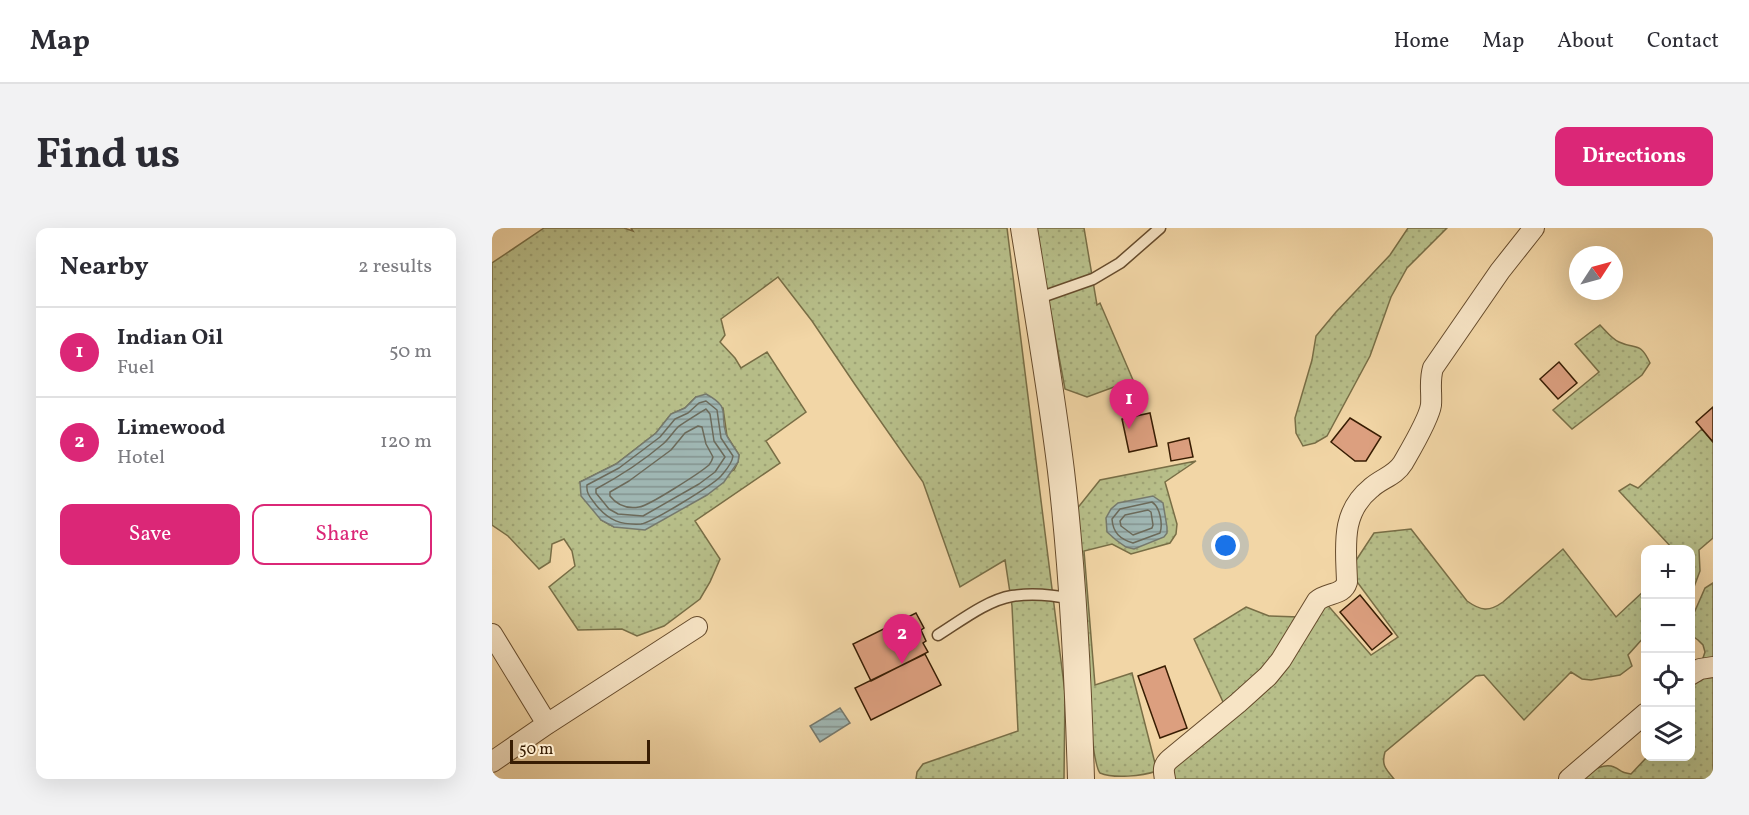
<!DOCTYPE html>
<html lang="en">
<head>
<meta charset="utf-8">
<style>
  body { margin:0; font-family:Vollkorn,serif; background:#f2f2f3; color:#2b2b33 }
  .controls { position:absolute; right:18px; bottom:18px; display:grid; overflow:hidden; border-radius:12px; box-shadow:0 6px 24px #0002 }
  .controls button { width:54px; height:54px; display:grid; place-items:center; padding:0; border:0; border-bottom:2px solid #e1e1e2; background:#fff; color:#2b2b33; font:30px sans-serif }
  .compass { position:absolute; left:1077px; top:18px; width:54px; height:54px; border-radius:50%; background:#fff; box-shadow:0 6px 24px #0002; rotate:54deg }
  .scale { position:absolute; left:18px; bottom:15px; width:140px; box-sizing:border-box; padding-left:6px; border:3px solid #381d03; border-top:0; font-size:16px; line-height:21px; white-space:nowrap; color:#381d03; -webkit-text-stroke:4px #f7e4c5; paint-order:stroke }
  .you { position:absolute; left:734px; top:318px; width:21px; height:21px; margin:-15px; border:4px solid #fff; border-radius:50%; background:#1a73e8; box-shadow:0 0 0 9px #1a73e833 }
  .badge { display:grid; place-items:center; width:39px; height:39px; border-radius:50%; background:#db2777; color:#fff; font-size:20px; font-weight:700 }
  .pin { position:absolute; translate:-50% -50px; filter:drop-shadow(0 2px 3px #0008) }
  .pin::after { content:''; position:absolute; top:32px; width:21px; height:18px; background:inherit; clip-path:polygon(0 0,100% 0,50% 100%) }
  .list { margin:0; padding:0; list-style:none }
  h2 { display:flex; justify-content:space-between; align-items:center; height:78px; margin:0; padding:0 24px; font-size:26px }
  h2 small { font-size:20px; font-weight:400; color:#7c7c81 }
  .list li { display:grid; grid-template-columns:39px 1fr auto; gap:18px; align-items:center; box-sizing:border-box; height:90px; padding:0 24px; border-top:2px solid #e1e1e2 }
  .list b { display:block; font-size:22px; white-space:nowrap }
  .list p { margin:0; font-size:20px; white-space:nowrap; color:#7c7c81 }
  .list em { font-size:20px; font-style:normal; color:#7c7c81 }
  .actions { display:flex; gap:12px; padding:18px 24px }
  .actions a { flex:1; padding:14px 0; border:2px solid #db2777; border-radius:12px; text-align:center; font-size:21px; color:#db2777 }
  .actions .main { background:#db2777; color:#fff }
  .icon { flex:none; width:33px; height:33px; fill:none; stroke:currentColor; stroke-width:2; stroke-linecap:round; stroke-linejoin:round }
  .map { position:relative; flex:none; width:1221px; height:551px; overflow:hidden; border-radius:12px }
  header { display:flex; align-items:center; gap:36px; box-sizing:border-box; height:84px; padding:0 30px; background:#fff; border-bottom:2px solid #e1e1e2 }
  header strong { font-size:28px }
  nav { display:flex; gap:33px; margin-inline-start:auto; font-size:21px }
  .intro { display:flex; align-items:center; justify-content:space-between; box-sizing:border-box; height:144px; padding:0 36px }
  h1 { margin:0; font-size:42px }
  .button { padding:15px 27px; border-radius:12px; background:#db2777; color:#fff; font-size:21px; font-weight:700 }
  main { display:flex; gap:36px; padding:0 36px }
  aside { flex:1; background:#fff; border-radius:12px; box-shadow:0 6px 24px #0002 }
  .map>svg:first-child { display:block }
  .grass { fill:url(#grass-dots); stroke:#786e46; stroke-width:1.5; fill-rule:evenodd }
  .water { fill:url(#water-rules); stroke:#76796c; stroke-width:1.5 }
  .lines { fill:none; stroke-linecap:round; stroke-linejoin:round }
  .shore { stroke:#6c6a5a; stroke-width:1.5 }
  .building { fill:#dc9f7f; stroke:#381d03; stroke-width:1.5 }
  .service-casing { stroke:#664b2c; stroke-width:13 }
  .minor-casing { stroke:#664b2c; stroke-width:22 }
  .tertiary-casing { stroke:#664b2c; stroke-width:28 }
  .service { stroke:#f7e4c5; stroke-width:10 }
  .minor { stroke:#f7e4c5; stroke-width:20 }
  .tertiary { stroke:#f7e4c5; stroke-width:26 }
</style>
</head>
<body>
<header>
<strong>Map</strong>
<nav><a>Home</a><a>Map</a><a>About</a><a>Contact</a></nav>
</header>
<div class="intro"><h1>Find us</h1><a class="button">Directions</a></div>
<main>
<aside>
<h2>Nearby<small>2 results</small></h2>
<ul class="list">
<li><span class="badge">1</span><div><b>Indian Oil</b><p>Fuel</p></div><em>50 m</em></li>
<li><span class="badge">2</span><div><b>Limewood</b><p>Hotel</p></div><em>120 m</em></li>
</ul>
<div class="actions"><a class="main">Save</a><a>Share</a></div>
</aside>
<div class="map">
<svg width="1221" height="551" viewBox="0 0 1221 551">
  <defs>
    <pattern id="grass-dots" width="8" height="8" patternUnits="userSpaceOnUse" patternTransform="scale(1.5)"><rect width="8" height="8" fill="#b7be89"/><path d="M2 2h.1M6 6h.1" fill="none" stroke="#9ea375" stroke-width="1.8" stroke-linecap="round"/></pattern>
    <pattern id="water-rules" width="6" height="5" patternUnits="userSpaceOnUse" patternTransform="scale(1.5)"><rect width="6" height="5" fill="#9fb6b2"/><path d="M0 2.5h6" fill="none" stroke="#83938f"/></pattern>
  </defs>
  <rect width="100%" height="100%" fill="#f2d6a6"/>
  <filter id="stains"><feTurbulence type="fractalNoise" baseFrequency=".00333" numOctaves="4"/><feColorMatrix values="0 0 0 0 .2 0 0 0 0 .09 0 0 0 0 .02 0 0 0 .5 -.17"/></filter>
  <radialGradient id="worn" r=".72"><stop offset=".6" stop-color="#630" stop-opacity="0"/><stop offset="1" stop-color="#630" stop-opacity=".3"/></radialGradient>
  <path class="grass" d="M 52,0 L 132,0 L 141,3 L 139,0 L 515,0 L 573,465 L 572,551 L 424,551 L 425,544 L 431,536 L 526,503 L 520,378 L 513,332 L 468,359 L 431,254 L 364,158 L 320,93 L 286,49 L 229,91 L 233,107 L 228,114 L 243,130 L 249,140 L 275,124 L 314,184 L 274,213 L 288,235 L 203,293 L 228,331 L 218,354 L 208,371 L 172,398 L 145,408 L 130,401 L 86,402 L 57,359 L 83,338 L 80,323 L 72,311 L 60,316 L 58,334 L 47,341 L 16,308 L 0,297 L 0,35 ZM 204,169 L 231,180 L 235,208 L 247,227 L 246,234 L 242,242 L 122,299 L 109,292 L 88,254 L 124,236 L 164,205 L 179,186 L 193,180 Z
    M 543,0 L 592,0 L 605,77 L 608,75 L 641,152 L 595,169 L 573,161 Z
    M 916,0 L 955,0 L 915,40 L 899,69 L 878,128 L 835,208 L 823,215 L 811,218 L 804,205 L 803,190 L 820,132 L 824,108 L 844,84 L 898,27 Z
    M 1108,97 C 1114,103 1120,111 1127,114 C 1144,122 1148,113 1158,135 L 1150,147 L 1080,201 L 1061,182 L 1107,144 L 1083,116 Z
    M 1210,201 L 1221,214 L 1221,310 L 1207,322 L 1208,343 L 1199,367 L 1198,322 L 1181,321 L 1127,263 L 1138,256 L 1146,260 Z
    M 704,233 L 673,254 L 685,296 L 684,306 L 678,315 L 639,326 L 620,316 L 592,323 L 603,457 L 640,445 L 665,543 C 650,548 622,551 608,545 C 595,531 586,316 584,282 L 608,252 Z
    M 919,301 L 975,373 C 989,383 997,384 1011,374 L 1071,321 L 1124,389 L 1153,362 L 1153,408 L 1136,427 L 1140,438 L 1128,447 L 1099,452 L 1090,451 L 1079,444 L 1032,492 L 992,447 L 984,448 L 893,524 C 889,537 894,541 902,551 L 677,551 L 682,533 L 833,374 L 879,427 L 906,409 L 857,343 L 882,305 Z
    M 1221,355 L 1221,551 L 1085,551 C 1095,546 1110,534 1122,539 C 1130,542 1126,544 1139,546 L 1155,529 L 1198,528 L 1199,452 L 1210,433 L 1213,424 L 1211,417 L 1206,412 L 1199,407 L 1199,392 L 1213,360 Z
    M 754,379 L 777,388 L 806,389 L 786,426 L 732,476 L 702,411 Z"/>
  <path class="water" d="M 214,166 C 240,180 227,185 234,206 C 237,213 243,220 247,227 L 246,234 L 232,254 L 215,267 L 153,302 L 122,299 L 109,292 L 89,268 L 88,254 L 124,236 L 164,205 L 179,186 L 193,180 L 204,169 Z
    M 661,268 L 671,275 L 675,299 L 675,305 L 672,309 L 642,321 L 634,319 L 624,312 L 615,304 L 614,290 L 619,281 L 626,275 Z
    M 348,480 L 358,495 L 328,514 L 318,498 Z"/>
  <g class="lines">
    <path class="shore" d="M 214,173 L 225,182 L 229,210 L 241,228 C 240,236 234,242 229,248 C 221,257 159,295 149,296 C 129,297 117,293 104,277 C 99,270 94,266 95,257 L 127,240 L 168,209 L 183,191 L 196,185 L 207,175 Z
      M 214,181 L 218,186 L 222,213 L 233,229 L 223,244 L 207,256 L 151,288 L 126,286 L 117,281 L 104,265 L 104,261 C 128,248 150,234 171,216 C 177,211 181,204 186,199 C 188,197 212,182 214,181 Z
      M 206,198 L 210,199 L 214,216 L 221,229 C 220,233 220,233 217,237 C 209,244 157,278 147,279 C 135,281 125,277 118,268 L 118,264 L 137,253 L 179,222 L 193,205 Z
      M 660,274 C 668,279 671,296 668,305 L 641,315 C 628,311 621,305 620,291 L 628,281 Z
      M 656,282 L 659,284 L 661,297 L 660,300 L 641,307 L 629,298 L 628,293 L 633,287 Z"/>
  </g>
  <path class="building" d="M 1067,134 L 1085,155 L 1066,171 L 1048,151 Z
    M 1221,179 L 1221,214 L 1204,194 Z
    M 658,185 L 665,218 L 637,224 L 630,191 Z
    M 858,190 L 889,209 L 874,233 L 863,233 L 839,214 Z
    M 697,210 L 701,229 L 679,233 L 676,215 Z
    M 868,367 L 900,406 L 880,422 L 848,384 Z
    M 424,385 L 432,400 L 429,402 L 434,413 L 431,415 L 436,424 L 379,453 L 361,416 Z
    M 433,426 L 449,457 L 379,492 L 363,460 Z
    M 673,438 L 695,500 L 668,510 L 646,448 Z"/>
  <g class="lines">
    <defs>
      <path id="service" d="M 544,71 L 601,51 L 628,35 L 668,0
        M 446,407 C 467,394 495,372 520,368 C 540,365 561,367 580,371"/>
      <path id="minor" d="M 0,406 L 55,496
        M 1198,447 L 1208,441 L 1221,439
        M 0,534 L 55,496 L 205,399
        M 673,551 C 671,542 671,537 678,531 L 746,475 L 776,448 L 789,432 L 825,373 C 835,364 851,368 855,354 C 854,319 848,285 879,260 C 890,250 903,248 911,235 C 919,221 937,191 939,177 C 940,164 937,153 941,140 L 1008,43 L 1042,0
        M 1077,551 L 1154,485"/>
      <path id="tertiary" d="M 532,0 C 545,81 559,161 569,243 C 581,345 586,448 589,551"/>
    </defs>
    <use href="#service" class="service-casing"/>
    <use href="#minor" class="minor-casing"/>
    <use href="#tertiary" class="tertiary-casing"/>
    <use href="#service" class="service"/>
    <use href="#minor" class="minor"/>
    <use href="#tertiary" class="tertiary"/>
  </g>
  <rect width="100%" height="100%" filter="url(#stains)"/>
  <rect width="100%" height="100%" fill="url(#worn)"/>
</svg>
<div class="controls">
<button>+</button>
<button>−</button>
<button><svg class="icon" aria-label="locate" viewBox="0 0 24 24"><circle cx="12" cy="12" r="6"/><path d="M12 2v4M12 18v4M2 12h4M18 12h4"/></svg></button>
<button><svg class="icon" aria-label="layers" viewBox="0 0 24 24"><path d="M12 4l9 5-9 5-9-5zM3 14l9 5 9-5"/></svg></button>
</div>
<svg class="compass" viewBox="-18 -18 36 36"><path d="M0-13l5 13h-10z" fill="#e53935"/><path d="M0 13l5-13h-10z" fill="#7c7c81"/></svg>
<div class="scale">50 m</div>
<div class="you"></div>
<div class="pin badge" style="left:637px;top:201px">1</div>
<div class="pin badge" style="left:410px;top:436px">2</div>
</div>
</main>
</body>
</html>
